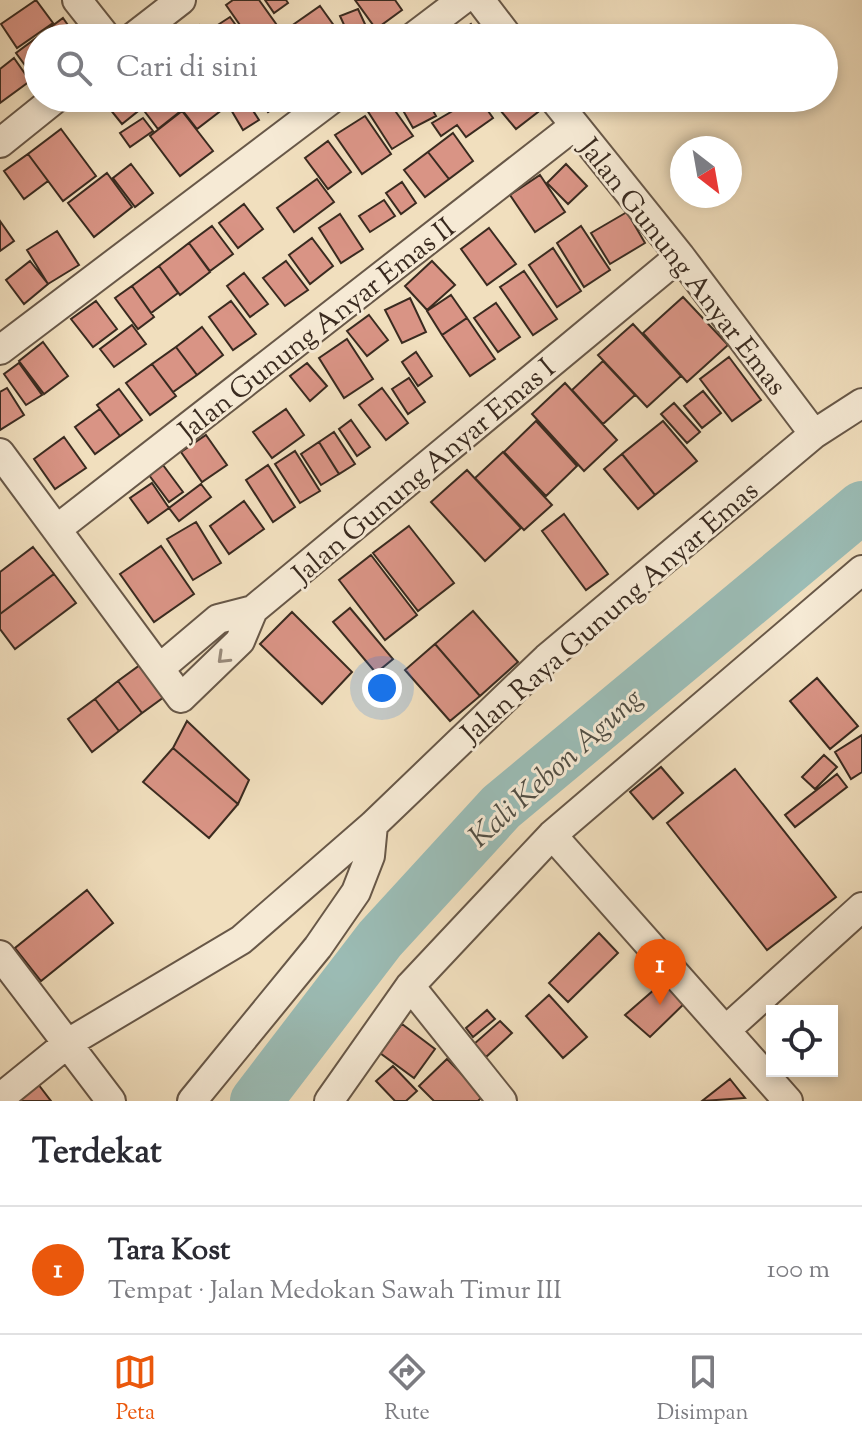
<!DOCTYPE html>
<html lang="id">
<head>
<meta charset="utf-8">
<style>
  body { margin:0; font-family:"Sorts Mill Goudy",serif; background:#f7f7f7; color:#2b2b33 }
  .controls { position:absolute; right:24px; bottom:24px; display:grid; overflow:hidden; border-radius:0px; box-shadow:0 4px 12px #0003 }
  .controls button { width:72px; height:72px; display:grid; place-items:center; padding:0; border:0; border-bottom:2px solid #e1e1e2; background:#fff; color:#2b2b33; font:40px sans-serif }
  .compass { position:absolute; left:670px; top:136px; width:72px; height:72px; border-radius:50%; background:#fff; box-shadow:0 4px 12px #0003; rotate:149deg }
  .you { position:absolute; left:382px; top:688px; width:28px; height:28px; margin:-20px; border:6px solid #fff; border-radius:50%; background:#1a73e8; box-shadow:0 0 0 12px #1a73e833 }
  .badge { display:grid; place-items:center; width:52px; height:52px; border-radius:50%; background:#ea580c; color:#fff; font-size:26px; font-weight:700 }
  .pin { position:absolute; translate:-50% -66px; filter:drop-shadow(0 2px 4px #0008) }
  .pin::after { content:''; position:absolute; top:42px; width:28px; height:24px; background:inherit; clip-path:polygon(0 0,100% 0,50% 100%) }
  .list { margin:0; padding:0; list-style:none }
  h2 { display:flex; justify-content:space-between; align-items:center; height:104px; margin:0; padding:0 32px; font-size:34px }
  h2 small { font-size:26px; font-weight:400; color:#7c7c81 }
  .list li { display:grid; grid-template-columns:52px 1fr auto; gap:24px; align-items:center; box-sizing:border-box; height:128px; padding:0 32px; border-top:2px solid #e1e1e2 }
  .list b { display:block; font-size:30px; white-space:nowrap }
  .list p { margin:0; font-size:26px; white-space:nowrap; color:#7c7c81 }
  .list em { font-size:26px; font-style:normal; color:#7c7c81 }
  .icon { flex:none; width:44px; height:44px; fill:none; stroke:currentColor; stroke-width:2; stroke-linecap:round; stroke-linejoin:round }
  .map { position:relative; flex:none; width:862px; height:1101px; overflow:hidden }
  .search { position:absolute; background:#fff; box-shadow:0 4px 12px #0003; left:24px; right:24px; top:24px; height:88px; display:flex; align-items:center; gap:20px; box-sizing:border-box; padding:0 28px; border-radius:44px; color:#7c7c81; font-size:30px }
  .sheet { height:232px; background:#fff }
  nav { display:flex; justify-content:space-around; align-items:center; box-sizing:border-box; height:112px; border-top:2px solid #e1e1e2; background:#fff; font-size:22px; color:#7c7c81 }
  nav a { display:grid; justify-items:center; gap:4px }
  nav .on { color:#ea580c }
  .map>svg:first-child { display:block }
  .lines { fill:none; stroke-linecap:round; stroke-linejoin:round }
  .river { stroke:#9bbcb5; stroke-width:52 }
  .building { fill:#d99485; stroke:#3a2b20; stroke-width:2 }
  .street-casing { stroke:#685848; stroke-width:32 }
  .street { stroke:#f6ead5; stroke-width:28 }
  .oneway { stroke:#988a7a }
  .labels { text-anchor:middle; stroke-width:6; stroke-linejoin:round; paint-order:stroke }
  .street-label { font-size:28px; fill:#3a2b20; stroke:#f6ead5 }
  .water-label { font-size:30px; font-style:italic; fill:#524f45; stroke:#f6ead5 }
</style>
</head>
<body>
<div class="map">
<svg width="862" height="1101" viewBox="0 0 862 1101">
  <rect width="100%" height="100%" fill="#f1dfbe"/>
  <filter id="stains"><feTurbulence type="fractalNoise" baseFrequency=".0025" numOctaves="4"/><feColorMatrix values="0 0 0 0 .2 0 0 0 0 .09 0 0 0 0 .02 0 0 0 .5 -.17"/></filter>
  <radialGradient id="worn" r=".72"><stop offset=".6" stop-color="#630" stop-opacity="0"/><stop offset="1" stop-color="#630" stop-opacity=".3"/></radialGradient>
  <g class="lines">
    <path class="river" d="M 256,1101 L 380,939 L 501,807 L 862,507"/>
  </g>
  <path class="building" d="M 36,0 L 53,23 L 17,48 L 1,24 Z
    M 233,0 L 259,0 L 279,28 L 264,38 L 249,38 L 226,5 Z
    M 265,0 L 286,0 L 288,3 L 274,13 Z
    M 355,0 L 395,0 L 402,10 L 376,29 Z
    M 320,6 L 335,27 L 320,38 L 293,38 L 287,29 Z
    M 358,9 L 370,35 L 350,38 L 340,16 Z
    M 230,17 L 245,38 L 215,38 L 210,30 Z
    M 63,18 L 77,38 L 38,38 L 38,83 L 16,53 Z
    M 471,24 L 481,38 L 451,38 Z
    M 199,25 L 210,38 L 182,38 Z
    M 14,58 L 30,81 L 0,103 L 0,69 Z
    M 101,98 L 134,98 L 142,108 L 122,124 Z
    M 154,98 L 173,98 L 182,110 L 158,129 L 142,108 Z
    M 201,98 L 221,98 L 227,106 L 197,129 L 183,111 Z
    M 245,98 L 259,120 L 243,130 L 230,108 Z
    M 258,98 L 279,98 L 282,102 L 268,112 Z
    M 386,98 L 413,136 L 392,149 L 367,110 Z
    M 396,98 L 426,98 L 436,116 L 413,128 Z
    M 475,98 L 479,98 L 493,118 L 466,137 L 457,125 L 441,136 L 432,123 Z
    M 490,98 L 527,98 L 538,112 L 516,129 Z
    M 182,111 L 213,151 L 180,176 L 150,136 Z
    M 365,116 L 391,154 L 362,174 L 335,135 Z
    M 143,118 L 153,131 L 130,147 L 120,133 Z
    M 61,129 L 96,176 L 63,201 L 28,154 Z
    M 453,133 L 473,161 L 449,179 L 428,152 Z
    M 328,141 L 351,172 L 328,189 L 305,158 Z
    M 428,152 L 449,179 L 425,197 L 404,170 Z
    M 28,154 L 48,181 L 24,199 L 4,171 Z
    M 131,164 L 153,193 L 135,207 L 113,178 Z
    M 566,164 L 587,186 L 568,204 L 547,183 Z
    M 107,173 L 132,207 L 94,237 L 68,203 Z
    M 540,175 L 565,212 L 535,232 L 510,195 Z
    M 317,179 L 334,202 L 294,232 L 277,208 Z
    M 402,182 L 416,203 L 401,214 L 386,193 Z
    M 384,200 L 395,216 L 370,232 L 359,216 Z
    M 244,204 L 263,229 L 238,248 L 219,223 Z
    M 627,212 L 645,243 L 610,264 L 591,233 Z
    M 340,214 L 363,249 L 341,263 L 319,228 Z
    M 0,221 L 14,241 L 0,251 Z
    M 212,226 L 233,254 L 210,271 L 189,243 Z
    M 581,226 L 610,270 L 584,287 L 557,243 Z
    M 489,228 L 516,264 L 487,285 L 461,249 Z
    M 57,231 L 79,265 L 48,284 L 27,250 Z
    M 312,238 L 333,266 L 310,284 L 289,255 Z
    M 189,243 L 210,272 L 180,295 L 159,266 Z
    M 553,248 L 581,291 L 557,307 L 529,265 Z
    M 30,261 L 48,284 L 24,304 L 6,280 Z
    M 286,261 L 308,290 L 285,306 L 263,278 Z
    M 432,261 L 455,285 L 427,310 L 405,286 Z
    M 159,266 L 178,293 L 151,313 L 132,286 Z
    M 524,271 L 557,319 L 533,335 L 500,287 Z
    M 244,273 L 268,304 L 250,317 L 227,286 Z
    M 132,286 L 154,317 L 138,329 L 115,298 Z
    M 451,295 L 467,318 L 442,335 L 427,311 Z
    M 683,297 L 728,345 L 687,382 L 643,333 Z
    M 410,298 L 426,332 L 402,343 L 385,310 Z
    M 96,301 L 117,329 L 93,347 L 71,319 Z
    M 231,301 L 256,334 L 233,350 L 209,317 Z
    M 496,303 L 520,337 L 498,352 L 474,318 Z
    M 369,315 L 388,340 L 367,356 L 347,331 Z
    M 467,318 L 495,359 L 470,376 L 442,335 Z
    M 633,324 L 681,376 L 647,407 L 598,355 Z
    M 132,325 L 146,344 L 114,367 L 100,349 Z
    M 202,327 L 223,355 L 197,375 L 176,347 Z
    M 347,339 L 373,379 L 344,398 L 319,358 Z
    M 43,342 L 68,376 L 44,394 L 19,361 Z
    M 176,347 L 197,375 L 173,392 L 152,364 Z
    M 416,352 L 432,376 L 418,386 L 402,362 Z
    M 729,357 L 761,400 L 732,421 L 700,379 Z
    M 603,361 L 635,395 L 603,424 L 572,390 Z
    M 19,363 L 42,395 L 26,405 L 4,374 Z
    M 307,363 L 327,386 L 310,401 L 290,376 Z
    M 152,364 L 176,396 L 150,415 L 126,383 Z
    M 409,378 L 425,402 L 408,414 L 392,389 Z
    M 565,383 L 617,440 L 584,471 L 532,414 Z
    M 7,388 L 24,415 L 0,430 L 0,392 Z
    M 382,388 L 408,423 L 386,440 L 359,405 Z
    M 119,389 L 142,420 L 120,436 L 97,405 Z
    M 703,391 L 721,413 L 702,428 L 684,406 Z
    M 674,403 L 700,432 L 687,443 L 661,414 Z
    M 100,409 L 120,436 L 95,454 L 75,427 Z
    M 286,409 L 304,435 L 272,458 L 253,432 Z
    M 351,420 L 370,447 L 357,456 L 339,429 Z
    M 536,421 L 577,466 L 546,496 L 504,452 Z
    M 663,421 L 697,461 L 655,495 L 622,454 Z
    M 334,432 L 355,464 L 339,474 L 319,442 Z
    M 206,435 L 227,465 L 202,482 L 181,452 Z
    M 64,437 L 86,468 L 55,489 L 34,459 Z
    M 319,442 L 339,474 L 321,485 L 301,454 Z
    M 295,451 L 320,491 L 300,503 L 275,464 Z
    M 503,452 L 552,505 L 524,530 L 475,478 Z
    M 622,454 L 655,495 L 638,509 L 604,469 Z
    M 163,465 L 183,492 L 169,502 L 149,475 Z
    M 268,465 L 295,507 L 273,522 L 246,480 Z
    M 467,470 L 521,528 L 485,561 L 431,502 Z
    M 152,483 L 169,508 L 148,523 L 130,498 Z
    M 201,484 L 211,497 L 179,521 L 169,508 Z
    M 244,501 L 264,529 L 229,554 L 210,526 Z
    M 564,514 L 608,574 L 586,590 L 542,531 Z
    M 196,522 L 221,563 L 193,580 L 167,539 Z
    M 409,526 L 454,583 L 418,611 L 373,553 Z
    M 161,546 L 194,594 L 154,622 L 120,574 Z
    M 33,547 L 54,574 L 0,614 L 0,572 Z
    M 371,555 L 417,615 L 385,640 L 339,580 Z
    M 54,574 L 76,603 L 15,649 L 0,629 L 0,614 Z
    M 350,608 L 393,659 L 376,673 L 333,622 Z
    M 473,611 L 518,662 L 480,696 L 435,644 Z
    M 292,612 L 352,672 L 322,704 L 260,644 Z
    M 435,644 L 480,696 L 450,721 L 405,670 Z
    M 140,665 L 164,697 L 142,713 L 118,681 Z
    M 817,678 L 858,726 L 830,749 L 790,701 Z
    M 118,681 L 142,713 L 119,731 L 95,699 Z
    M 95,699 L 119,731 L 92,752 L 68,719 Z
    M 187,721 L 249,780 L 238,804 L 173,748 Z
    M 862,735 L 862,772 L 851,779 L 835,752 Z
    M 173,748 L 238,804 L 209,838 L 143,782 Z
    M 824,755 L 837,767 L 815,789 L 802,777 Z
    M 661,767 L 683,793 L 653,819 L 630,792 Z
    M 735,769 L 836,897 L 767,950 L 667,823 Z
    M 837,774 L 847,787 L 795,827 L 785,815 Z
    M 87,890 L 113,923 L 41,981 L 15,948 Z
    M 599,933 L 618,953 L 568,1002 L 549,983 Z
    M 670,976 L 690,998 L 650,1037 L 625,1015 Z
    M 549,995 L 587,1037 L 563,1058 L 526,1016 Z
    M 487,1010 L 495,1019 L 473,1037 L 466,1028 Z
    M 500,1021 L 512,1033 L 486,1057 L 474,1044 Z
    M 402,1024 L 435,1049 L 414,1078 L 380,1053 Z
    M 447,1059 L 483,1096 L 478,1101 L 434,1101 L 419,1086 Z
    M 393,1066 L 417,1091 L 406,1101 L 395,1101 L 376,1081 Z
    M 730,1079 L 745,1098 L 702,1101 Z
    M 38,1084 L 51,1101 L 17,1101 Z"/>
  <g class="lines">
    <defs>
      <path id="street" d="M 77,0 L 107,38
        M 480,0 L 509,38
        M 132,38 L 181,0
        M 412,38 L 462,0
        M 553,98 L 680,256 L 814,434
        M 0,143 L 56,98
        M 0,350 L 333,98
        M 0,453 L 181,698 L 240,641 L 253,610 L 680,256
        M 57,529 L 574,126
        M 160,668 L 218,619 L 253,610
        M 552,835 L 788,1101
        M 0,955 L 111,1101
        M 410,986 L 502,1101
        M 727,1029 L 862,907
        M 0,1098 L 68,1043 L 241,940 L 373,825 L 547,658 L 814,434 L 862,403
        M 192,1101 L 318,947 L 356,892 L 370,856 L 373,825
        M 329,1101 L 410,986 L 552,835 L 862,570"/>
    </defs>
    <use href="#street" class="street-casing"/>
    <use href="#street" class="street"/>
  </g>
  <defs><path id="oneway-chevron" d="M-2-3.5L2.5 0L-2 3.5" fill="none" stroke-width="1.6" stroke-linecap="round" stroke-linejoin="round" transform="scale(2)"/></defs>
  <use class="oneway" href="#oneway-chevron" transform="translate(223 658) rotate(136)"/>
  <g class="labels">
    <g class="street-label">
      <text transform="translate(684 266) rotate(52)" y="10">Jalan Gunung Anyar Emas</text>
      <text transform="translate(316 328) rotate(-38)" y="10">Jalan Gunung Anyar Emas II</text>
      <text transform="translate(423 470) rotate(-40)" y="10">Jalan Gunung Anyar Emas I</text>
      <text transform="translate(609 611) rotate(-41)" y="10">Jalan Raya Gunung Anyar Emas</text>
    </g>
    <g class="water-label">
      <text transform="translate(555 767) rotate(-42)" y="10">Kali Kebon Agung</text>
    </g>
  </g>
  <rect width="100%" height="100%" filter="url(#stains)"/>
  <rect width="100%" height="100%" fill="url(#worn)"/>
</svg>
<div class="controls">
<button><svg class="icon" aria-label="locate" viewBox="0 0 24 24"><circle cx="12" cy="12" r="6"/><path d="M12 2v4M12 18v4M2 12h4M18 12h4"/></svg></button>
</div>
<svg class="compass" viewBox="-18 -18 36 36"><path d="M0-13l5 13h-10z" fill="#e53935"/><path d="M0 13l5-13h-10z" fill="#7c7c81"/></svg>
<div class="you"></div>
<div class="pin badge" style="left:660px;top:1005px">1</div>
<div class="search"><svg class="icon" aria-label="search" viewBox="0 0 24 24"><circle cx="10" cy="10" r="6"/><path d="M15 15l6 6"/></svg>Cari di sini</div>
</div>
<section class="sheet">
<h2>Terdekat<small></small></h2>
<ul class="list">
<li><span class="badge">1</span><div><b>Tara Kost</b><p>Tempat · Jalan Medokan Sawah Timur III</p></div><em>100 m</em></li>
</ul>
</section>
<nav>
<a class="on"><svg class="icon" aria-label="map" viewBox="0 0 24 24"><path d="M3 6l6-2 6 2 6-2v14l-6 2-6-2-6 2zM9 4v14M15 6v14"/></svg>Peta</a>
<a><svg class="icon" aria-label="directions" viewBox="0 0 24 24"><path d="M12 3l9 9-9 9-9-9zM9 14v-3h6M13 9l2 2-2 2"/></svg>Rute</a>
<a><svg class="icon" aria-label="saved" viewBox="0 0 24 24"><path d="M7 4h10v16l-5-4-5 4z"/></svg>Disimpan</a>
</nav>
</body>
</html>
